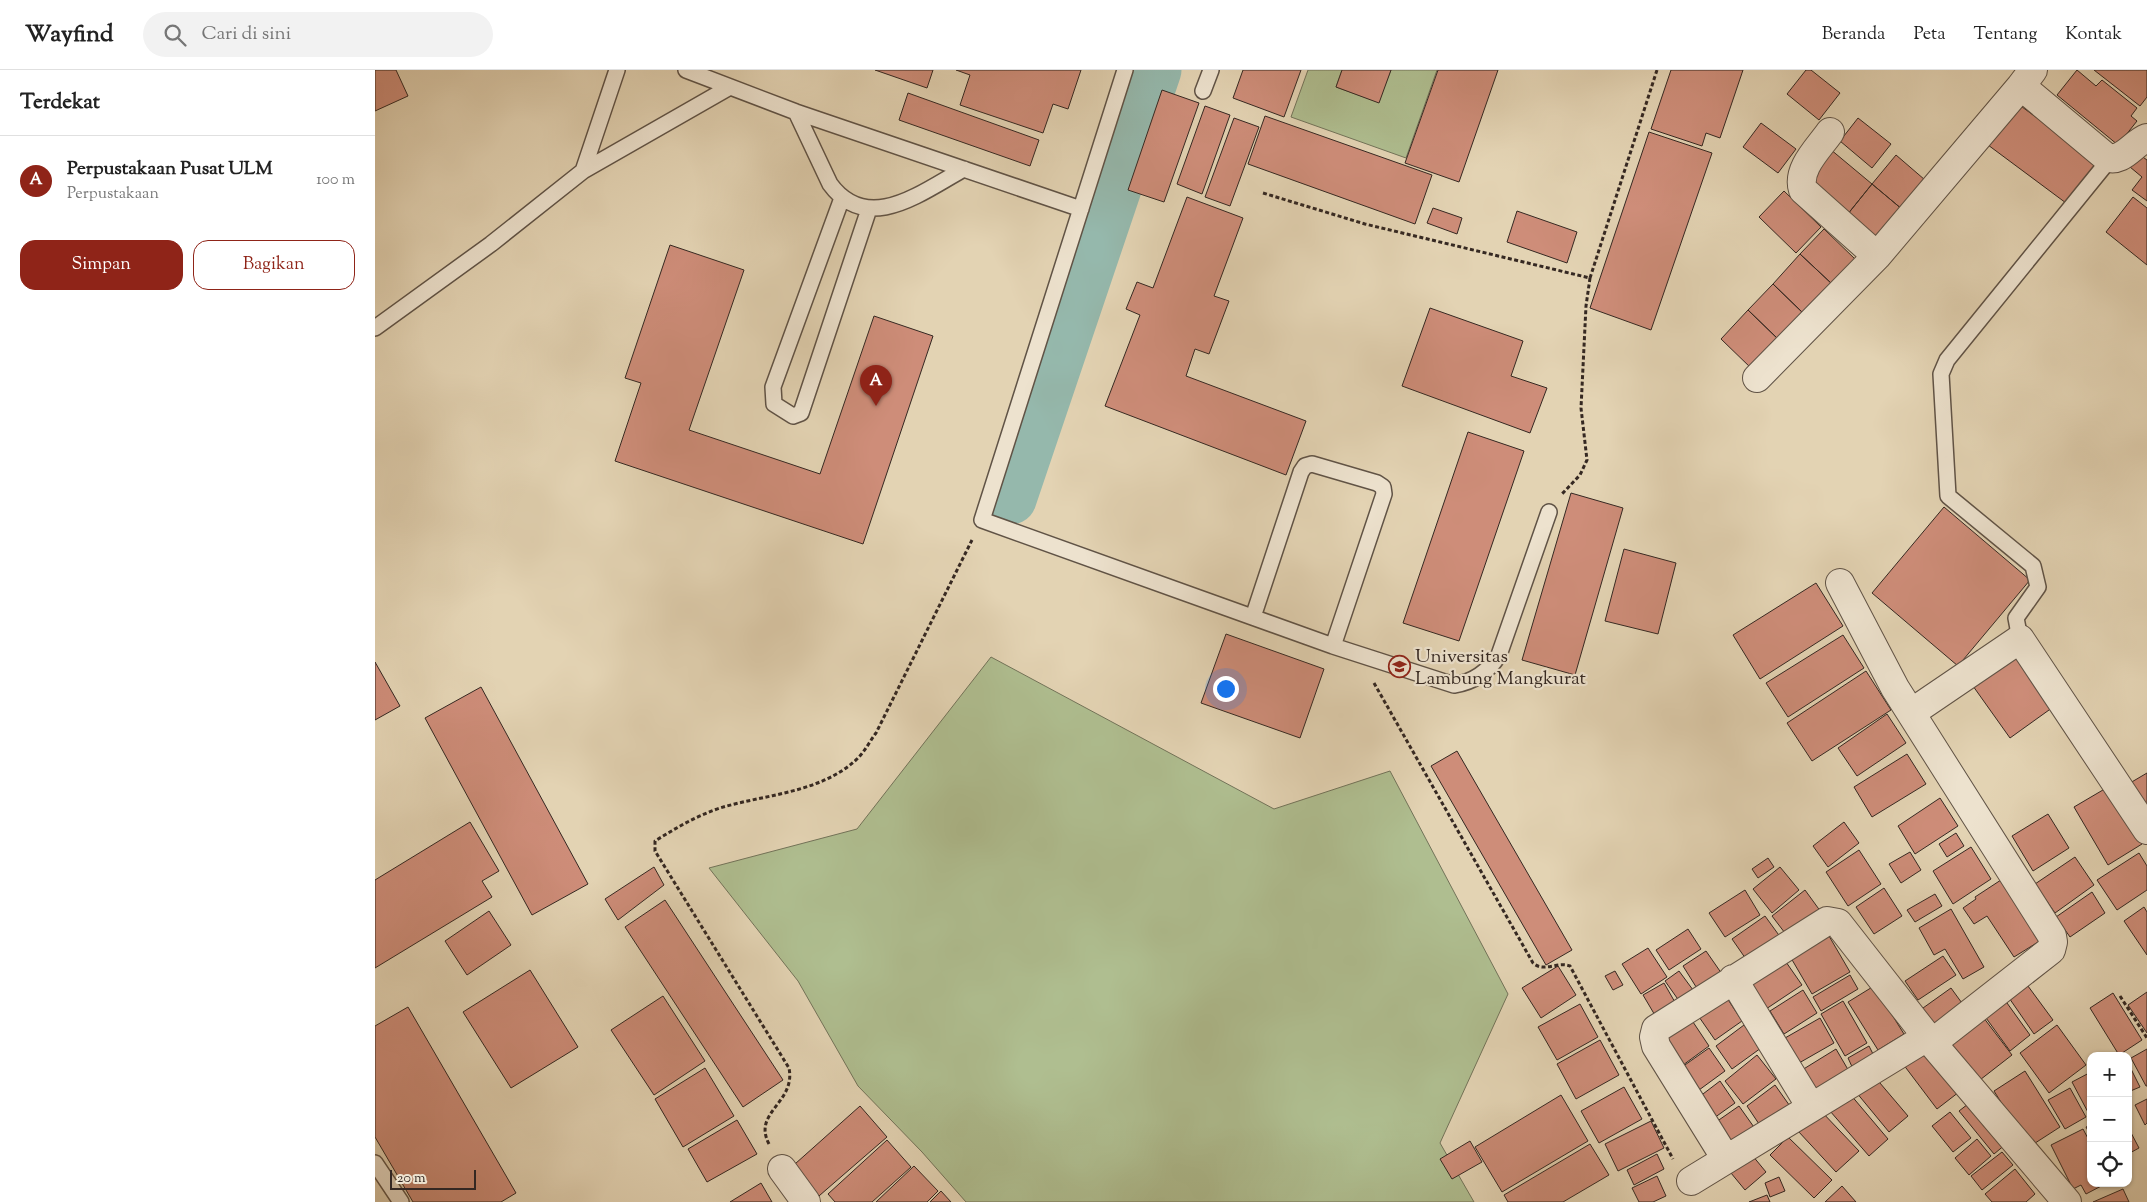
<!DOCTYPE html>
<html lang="id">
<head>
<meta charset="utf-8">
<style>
  body { margin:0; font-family:"Sorts Mill Goudy",serif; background:#f2f2f2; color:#222 }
  .controls { position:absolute; right:15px; bottom:15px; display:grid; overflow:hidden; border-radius:10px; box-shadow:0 1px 4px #0004 }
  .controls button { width:45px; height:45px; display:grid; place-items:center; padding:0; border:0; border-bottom:1px solid #e0e0e0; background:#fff; color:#222; font:25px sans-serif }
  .scale { position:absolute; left:15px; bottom:12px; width:86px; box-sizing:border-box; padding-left:5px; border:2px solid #352822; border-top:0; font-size:14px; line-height:18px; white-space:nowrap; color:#352822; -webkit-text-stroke:4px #ede2ce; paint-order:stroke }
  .you { position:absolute; left:850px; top:618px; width:18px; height:18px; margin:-12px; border:4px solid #fff; border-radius:50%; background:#1a73e8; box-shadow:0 0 0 8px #1a73e833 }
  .badge { display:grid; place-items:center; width:32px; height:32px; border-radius:50%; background:#8f2418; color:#fff; font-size:16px; font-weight:700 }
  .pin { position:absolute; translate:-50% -41px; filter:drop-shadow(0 1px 2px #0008) }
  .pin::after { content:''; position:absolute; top:26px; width:18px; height:15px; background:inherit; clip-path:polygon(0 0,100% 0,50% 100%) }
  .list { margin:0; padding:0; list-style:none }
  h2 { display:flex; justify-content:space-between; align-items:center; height:65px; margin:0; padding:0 20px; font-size:21px }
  h2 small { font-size:16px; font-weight:400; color:#767676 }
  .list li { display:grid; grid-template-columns:32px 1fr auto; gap:15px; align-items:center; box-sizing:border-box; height:90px; padding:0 20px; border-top:1px solid #e0e0e0 }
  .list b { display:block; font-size:19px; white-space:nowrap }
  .list p { margin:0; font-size:16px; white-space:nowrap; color:#767676 }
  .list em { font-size:16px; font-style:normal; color:#767676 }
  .actions { display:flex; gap:10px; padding:15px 20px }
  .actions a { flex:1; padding:11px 0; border:1px solid #8f2418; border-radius:15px; text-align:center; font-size:18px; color:#8f2418 }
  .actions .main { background:#8f2418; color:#fff }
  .icon { flex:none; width:28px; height:28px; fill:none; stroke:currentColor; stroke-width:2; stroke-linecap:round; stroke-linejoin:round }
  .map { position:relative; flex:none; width:1772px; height:1132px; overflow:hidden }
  header { display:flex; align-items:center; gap:30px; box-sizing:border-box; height:70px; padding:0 25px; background:#fff; border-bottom:1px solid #e0e0e0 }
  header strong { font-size:24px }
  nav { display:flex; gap:28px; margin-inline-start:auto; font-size:18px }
  .search { width:350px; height:45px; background:#f2f2f2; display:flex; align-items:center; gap:12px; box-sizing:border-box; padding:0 18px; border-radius:28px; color:#767676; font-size:19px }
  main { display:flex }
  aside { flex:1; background:#fff }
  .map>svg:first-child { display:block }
  .green { fill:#afbe90; stroke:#727359 }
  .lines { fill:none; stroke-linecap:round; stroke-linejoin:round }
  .river { stroke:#95b8ac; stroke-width:51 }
  .building { fill:#ce8d79; stroke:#352822 }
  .lane-casing { stroke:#605346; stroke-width:18 }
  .street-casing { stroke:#605346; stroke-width:30 }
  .path { stroke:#352822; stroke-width:3; stroke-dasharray:4 2.5; stroke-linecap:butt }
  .lane { stroke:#ede2ce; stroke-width:15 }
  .street { stroke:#ede2ce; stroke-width:28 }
  .labels { text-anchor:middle; stroke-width:4.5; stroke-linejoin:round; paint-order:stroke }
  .poi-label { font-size:19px; fill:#352822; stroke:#ede2ce; text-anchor:start }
</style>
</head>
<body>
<header>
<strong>Wayfind</strong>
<div class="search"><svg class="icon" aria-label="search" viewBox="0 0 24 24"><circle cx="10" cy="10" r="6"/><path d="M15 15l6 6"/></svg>Cari di sini</div>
<nav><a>Beranda</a><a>Peta</a><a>Tentang</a><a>Kontak</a></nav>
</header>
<main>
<aside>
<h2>Terdekat<small></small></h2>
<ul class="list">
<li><span class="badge">A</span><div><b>Perpustakaan Pusat ULM</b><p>Perpustakaan</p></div><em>100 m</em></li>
</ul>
<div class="actions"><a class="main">Simpan</a><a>Bagikan</a></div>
</aside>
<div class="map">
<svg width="1772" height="1132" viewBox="0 0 1772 1132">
  <rect width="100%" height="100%" fill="#e3d3b3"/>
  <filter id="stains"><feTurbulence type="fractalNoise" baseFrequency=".004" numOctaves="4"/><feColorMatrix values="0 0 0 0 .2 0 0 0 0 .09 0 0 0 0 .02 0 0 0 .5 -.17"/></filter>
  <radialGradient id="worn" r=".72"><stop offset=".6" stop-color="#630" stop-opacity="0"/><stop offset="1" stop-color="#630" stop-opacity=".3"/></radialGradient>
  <path class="green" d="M 933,0 L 967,0 L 961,17 L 1003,32 L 1016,0 L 1062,0 L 1031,88 L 916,47 Z
    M 616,587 L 899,739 L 1015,701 L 1133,924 L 1065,1073 L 1099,1132 L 591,1132 L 547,1082 L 483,1016 L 423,911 L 334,798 L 482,759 Z"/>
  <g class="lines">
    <path class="river" d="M 636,429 L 781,0"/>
  </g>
  <path class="building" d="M 0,0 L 21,0 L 33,26 L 0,41 Z
    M 500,0 L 558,0 L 552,18 Z
    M 581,0 L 706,0 L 693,39 L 678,34 L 668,63 L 585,35 L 595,5 Z
    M 868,0 L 926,0 L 909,47 L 858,28 Z
    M 967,0 L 1016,0 L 1004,33 L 961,17 Z
    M 1063,0 L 1123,0 L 1084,112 L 1030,93 Z
    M 1296,0 L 1368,0 L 1345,68 L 1331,63 L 1327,76 L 1276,59 Z
    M 1431,0 L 1436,0 L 1465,23 L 1444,50 L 1412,24 Z
    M 1702,0 L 1721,16 L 1727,10 L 1762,38 L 1756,46 L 1762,51 L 1743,75 L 1682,25 Z
    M 1719,0 L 1772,0 L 1772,27 L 1765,36 Z
    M 787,20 L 824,33 L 789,132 L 753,120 Z
    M 533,23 L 664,70 L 655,96 L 524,50 Z
    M 1639,31 L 1722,92 L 1691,133 L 1609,72 Z
    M 830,36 L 855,45 L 827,124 L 802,114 Z
    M 890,46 L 1057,105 L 1040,154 L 873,94 Z
    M 859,48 L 884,57 L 855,136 L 830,127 Z
    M 1483,48 L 1516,74 L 1497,98 L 1465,71 Z
    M 1386,53 L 1421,79 L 1403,103 L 1368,77 Z
    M 1274,62 L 1337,83 L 1276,260 L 1215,238 Z
    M 1455,79 L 1497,114 L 1472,145 L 1429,110 Z
    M 1521,85 L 1557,116 L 1534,145 L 1497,114 Z
    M 1765,85 L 1772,90 L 1772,131 L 1757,120 L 1767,107 L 1755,97 Z
    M 1497,114 L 1534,145 L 1508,176 L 1472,145 Z
    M 1409,121 L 1446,157 L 1421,183 L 1384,147 Z
    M 812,127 L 868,148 L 839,226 L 854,231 L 834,284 L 820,279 L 811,306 L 931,351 L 911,405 L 730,336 L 765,245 L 751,239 L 762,212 L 778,218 Z
    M 1758,127 L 1772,138 L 1772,195 L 1731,162 Z
    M 1058,138 L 1087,148 L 1082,164 L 1052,153 Z
    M 1142,141 L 1202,162 L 1192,193 L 1132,172 Z
    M 1449,159 L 1480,189 L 1457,214 L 1425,184 Z
    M 295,175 L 369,200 L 314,360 L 445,404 L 499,246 L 558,266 L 488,474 L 240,391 L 266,313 L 250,308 Z
    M 1425,184 L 1457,214 L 1429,244 L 1398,214 Z
    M 1398,214 L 1429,244 L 1404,270 L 1373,240 Z
    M 1055,238 L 1148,271 L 1136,306 L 1172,318 L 1155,363 L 1027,316 Z
    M 1373,240 L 1404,270 L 1377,299 L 1346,269 Z
    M 1093,362 L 1149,381 L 1084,571 L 1028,553 Z
    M 1196,423 L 1248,438 L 1200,605 L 1147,590 Z
    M 1569,437 L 1655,510 L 1583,596 L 1497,523 Z
    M 1249,479 L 1301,493 L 1283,564 L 1230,551 Z
    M 1441,513 L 1468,556 L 1385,609 L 1358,565 Z
    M 851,564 L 949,599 L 925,668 L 826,633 Z
    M 1468,565 L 1489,598 L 1413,647 L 1391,613 Z
    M 1639,576 L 1681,635 L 1635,668 L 1593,609 Z
    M 0,592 L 25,636 L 0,650 Z
    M 1491,601 L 1516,640 L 1437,691 L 1412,653 Z
    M 106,617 L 213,814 L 157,845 L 50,648 Z
    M 1512,644 L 1531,673 L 1482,706 L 1463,678 Z
    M 1082,681 L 1197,880 L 1171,895 L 1056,696 Z
    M 1532,684 L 1551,714 L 1497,747 L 1479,717 Z
    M 1772,703 L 1772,743 L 1755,713 Z
    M 1733,717 L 1767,774 L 1733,795 L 1699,737 Z
    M 1565,728 L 1583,756 L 1540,784 L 1523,756 Z
    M 1673,744 L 1694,778 L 1658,801 L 1637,766 Z
    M 95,752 L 124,801 L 107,811 L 117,827 L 0,898 L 0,810 Z
    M 1469,752 L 1484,773 L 1453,797 L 1438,776 Z
    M 1581,763 L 1589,776 L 1572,787 L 1564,774 Z
    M 1596,777 L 1616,809 L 1578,834 L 1558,801 Z
    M 1484,780 L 1506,814 L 1473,836 L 1451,802 Z
    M 1535,782 L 1546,800 L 1526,813 L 1514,794 Z
    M 1764,783 L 1772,796 L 1772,820 L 1742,840 L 1722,810 Z
    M 1700,787 L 1719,815 L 1680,843 L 1660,814 Z
    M 1393,788 L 1399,797 L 1383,808 L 1377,799 Z
    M 279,797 L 289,815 L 243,850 L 230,829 Z
    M 1405,797 L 1424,820 L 1397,843 L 1378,819 Z
    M 1629,808 L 1668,869 L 1639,887 L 1612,846 L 1599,854 L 1588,838 L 1601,829 L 1600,827 Z
    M 1509,818 L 1527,846 L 1499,864 L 1481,837 Z
    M 1370,820 L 1385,845 L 1350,867 L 1334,843 Z
    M 1430,820 L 1446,842 L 1413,867 L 1397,846 Z
    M 1717,822 L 1730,843 L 1695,867 L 1681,847 Z
    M 1560,824 L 1567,836 L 1540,852 L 1532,840 Z
    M 290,830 L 408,1010 L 368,1037 L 250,857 Z
    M 1769,837 L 1772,842 L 1772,885 L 1749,851 Z
    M 1576,839 L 1609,897 L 1588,909 L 1570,879 L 1559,885 L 1544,858 Z
    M 114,841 L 136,875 L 92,905 L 70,871 Z
    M 1390,846 L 1406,868 L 1373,892 L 1357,869 Z
    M 1313,859 L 1326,879 L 1294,900 L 1281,880 Z
    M 1454,866 L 1475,902 L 1437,924 L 1416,888 Z
    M 1273,878 L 1292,907 L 1266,924 L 1247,894 Z
    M 1331,881 L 1347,904 L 1323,920 L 1308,896 Z
    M 1568,886 L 1581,905 L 1543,930 L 1530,911 Z
    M 1411,892 L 1427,915 L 1391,939 L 1376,915 Z
    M 1183,896 L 1201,925 L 1166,948 L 1147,918 Z
    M 155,900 L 203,977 L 136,1018 L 88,942 Z
    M 1240,901 L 1248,915 L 1238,920 L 1230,906 Z
    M 1304,901 L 1321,924 L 1307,935 L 1290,911 Z
    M 1475,905 L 1483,919 L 1446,941 L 1438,927 Z
    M 1650,912 L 1678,950 L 1659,964 L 1632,925 Z
    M 1289,913 L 1301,934 L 1281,947 L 1268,925 Z
    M 1499,916 L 1529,964 L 1503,980 L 1473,932 Z
    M 1576,918 L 1592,940 L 1556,966 L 1541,943 Z
    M 1428,920 L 1442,943 L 1409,964 L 1395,941 Z
    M 1772,922 L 1772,963 L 1753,935 Z
    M 1738,923 L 1767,970 L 1744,985 L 1715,938 Z
    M 1350,925 L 1367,951 L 1340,970 L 1322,944 Z
    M 288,926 L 330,991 L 279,1025 L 236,960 Z
    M 1627,926 L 1655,965 L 1635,981 L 1606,941 Z
    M 1468,931 L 1492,973 L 1470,986 L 1446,944 Z
    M 1205,934 L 1223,967 L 1182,990 L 1163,957 Z
    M 33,937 L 141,1123 L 126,1132 L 38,1132 L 0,1067 L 0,956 Z
    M 1605,943 L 1637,985 L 1601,1013 L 1569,970 Z
    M 1314,946 L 1334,976 L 1308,995 L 1287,966 Z
    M 1445,948 L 1459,973 L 1424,993 L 1410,968 Z
    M 1369,955 L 1386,978 L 1357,999 L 1341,976 Z
    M 1682,955 L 1711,995 L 1674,1023 L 1645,983 Z
    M 1225,970 L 1244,1005 L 1201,1029 L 1182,994 Z
    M 1494,976 L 1501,990 L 1479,1001 L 1473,988 Z
    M 1550,977 L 1584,1022 L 1562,1039 L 1528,994 Z
    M 1334,978 L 1350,1001 L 1324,1020 L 1307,997 Z
    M 1461,979 L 1475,1003 L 1442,1024 L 1427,1000 Z
    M 1772,979 L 1772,1016 L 1771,1016 L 1756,988 Z
    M 1382,985 L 1401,1009 L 1368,1034 L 1350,1011 Z
    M 1753,993 L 1765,1017 L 1753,1022 Z
    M 330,998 L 359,1046 L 308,1077 L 280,1029 Z
    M 1650,1001 L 1685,1057 L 1654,1077 L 1619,1021 Z
    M 1716,1002 L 1716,1045 L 1715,1046 L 1697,1012 Z
    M 1499,1006 L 1533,1046 L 1514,1062 L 1481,1022 Z
    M 1345,1011 L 1360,1033 L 1339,1048 L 1324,1027 Z
    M 1400,1015 L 1417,1039 L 1388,1060 L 1372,1036 Z
    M 1249,1017 L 1267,1049 L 1224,1073 L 1206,1041 Z
    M 1695,1018 L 1711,1047 L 1690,1059 L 1673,1030 Z
    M 1475,1024 L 1513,1069 L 1494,1086 L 1455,1041 Z
    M 1186,1025 L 1213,1071 L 1127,1122 L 1100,1077 Z
    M 1772,1029 L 1772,1053 L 1770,1055 L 1760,1035 Z
    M 1597,1031 L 1631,1074 L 1619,1084 L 1584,1041 Z
    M 485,1036 L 512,1067 L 437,1132 L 411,1102 Z
    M 1364,1036 L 1381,1060 L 1358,1076 L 1341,1052 Z
    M 1445,1040 L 1484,1081 L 1461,1102 L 1423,1061 Z
    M 1575,1042 L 1596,1068 L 1578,1082 L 1557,1056 Z
    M 362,1050 L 382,1084 L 332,1112 L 313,1079 Z
    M 1276,1051 L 1289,1078 L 1243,1101 L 1230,1074 Z
    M 1716,1055 L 1716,1066 L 1711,1057 Z
    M 1753,1057 L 1764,1078 L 1753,1084 Z
    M 1708,1059 L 1716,1074 L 1716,1113 L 1732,1113 L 1711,1124 L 1706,1115 L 1698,1119 L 1676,1075 Z
    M 1413,1067 L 1457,1110 L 1439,1128 L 1395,1085 Z
    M 1602,1069 L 1616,1086 L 1594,1105 L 1580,1088 Z
    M 512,1070 L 536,1097 L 497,1132 L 460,1132 L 453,1124 Z
    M 1095,1071 L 1107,1092 L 1077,1109 L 1065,1089 Z
    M 1215,1074 L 1234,1105 L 1188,1132 L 1133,1132 L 1129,1125 Z
    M 1627,1082 L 1638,1095 L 1607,1120 L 1596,1106 Z
    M 1282,1084 L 1289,1099 L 1259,1115 L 1252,1100 Z
    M 1377,1085 L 1391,1102 L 1370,1120 L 1356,1103 Z
    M 539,1096 L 563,1121 L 552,1132 L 501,1132 Z
    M 1640,1099 L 1660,1124 L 1651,1132 L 1617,1132 L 1610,1124 Z
    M 1282,1106 L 1291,1126 L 1278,1132 L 1264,1132 L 1257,1118 Z
    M 1404,1107 L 1410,1121 L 1395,1127 L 1390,1113 Z
    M 386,1113 L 397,1132 L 355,1132 Z
    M 1467,1116 L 1481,1132 L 1450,1132 Z
    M 1748,1119 L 1754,1132 L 1718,1132 Z
    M 566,1121 L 576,1132 L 555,1132 Z
    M 1392,1125 L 1395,1132 L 1374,1132 Z"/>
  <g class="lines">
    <defs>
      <path id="lane" d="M 311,0 L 421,42 L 706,139
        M 750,0 L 607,450 L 958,576 L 1079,615 C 1099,612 1113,602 1124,585 L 1174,442
        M 828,21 L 836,0
        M 421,42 L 455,114 C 493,166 548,121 589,99
        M 208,101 L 242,0
        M 467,128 L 398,317 L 399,334 L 418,346 L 426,343 L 494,139
        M 0,258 L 116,174 L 208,101 L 355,17
        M 878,547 L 926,402 L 930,396 L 937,394 L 1002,413 L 1008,417 L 1009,424 L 958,576
        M 1645,569 L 1641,548 L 1663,517 L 1658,496 L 1573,426 L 1566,304 L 1572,290 L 1735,89
        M 0,1093 L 26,1132"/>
      <path id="street" d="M 1658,0 L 1646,16 L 1731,87 C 1747,94 1758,73 1772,68
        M 1455,62 C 1444,78 1421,99 1428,120 L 1502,186
        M 1382,308 L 1502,186 L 1646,16
        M 1465,513 L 1520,618 L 1677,866 L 1678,872 L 1676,880 L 1557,973 L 1692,1132
        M 1536,643 L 1645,569 L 1772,760
        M 1358,909 L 1436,1037
        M 1351,1089 L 1281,976 L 1279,967 L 1281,959 L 1452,851 L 1463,853 L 1557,973
        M 407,1099 L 431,1132
        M 1316,1111 L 1552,967"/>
    </defs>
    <use href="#lane" class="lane-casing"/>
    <use href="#street" class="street-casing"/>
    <path class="path" d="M 888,123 L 990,154 L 1215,208 L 1211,236 L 1206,338 L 1212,390 L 1205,405 L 1186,425
      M 1215,208 L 1282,0
      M 999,613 L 1158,893 C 1169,903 1182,891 1195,896 L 1298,1089
      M 1745,926 L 1772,968
      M 394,1074 C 377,1042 421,1033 414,998 L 280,781 L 280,771 C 301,758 321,746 345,738 C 391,724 447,723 483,688 C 490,681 495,671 501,663 L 597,470"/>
    <use href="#lane" class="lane"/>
    <use href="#street" class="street"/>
  </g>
  <defs>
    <symbol id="university-ring" viewBox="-11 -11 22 22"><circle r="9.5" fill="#ede2ce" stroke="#8f2418" stroke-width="1.5"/><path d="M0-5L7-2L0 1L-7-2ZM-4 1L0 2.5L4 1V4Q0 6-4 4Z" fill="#8f2418"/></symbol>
  </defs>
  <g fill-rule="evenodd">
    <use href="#university-ring" x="1012" y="584" width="25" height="25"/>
  </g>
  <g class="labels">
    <g class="poi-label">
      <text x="1040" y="592">Universitas<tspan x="1040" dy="22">Lambung Mangkurat</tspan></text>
    </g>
  </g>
  <rect width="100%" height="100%" filter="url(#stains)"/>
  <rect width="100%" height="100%" fill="url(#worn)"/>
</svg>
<div class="controls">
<button>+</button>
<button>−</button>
<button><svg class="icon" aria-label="locate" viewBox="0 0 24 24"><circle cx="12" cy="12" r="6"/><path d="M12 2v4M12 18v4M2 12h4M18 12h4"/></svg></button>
</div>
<div class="scale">20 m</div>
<div class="you"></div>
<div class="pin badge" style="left:501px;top:336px">A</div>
</div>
</main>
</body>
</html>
